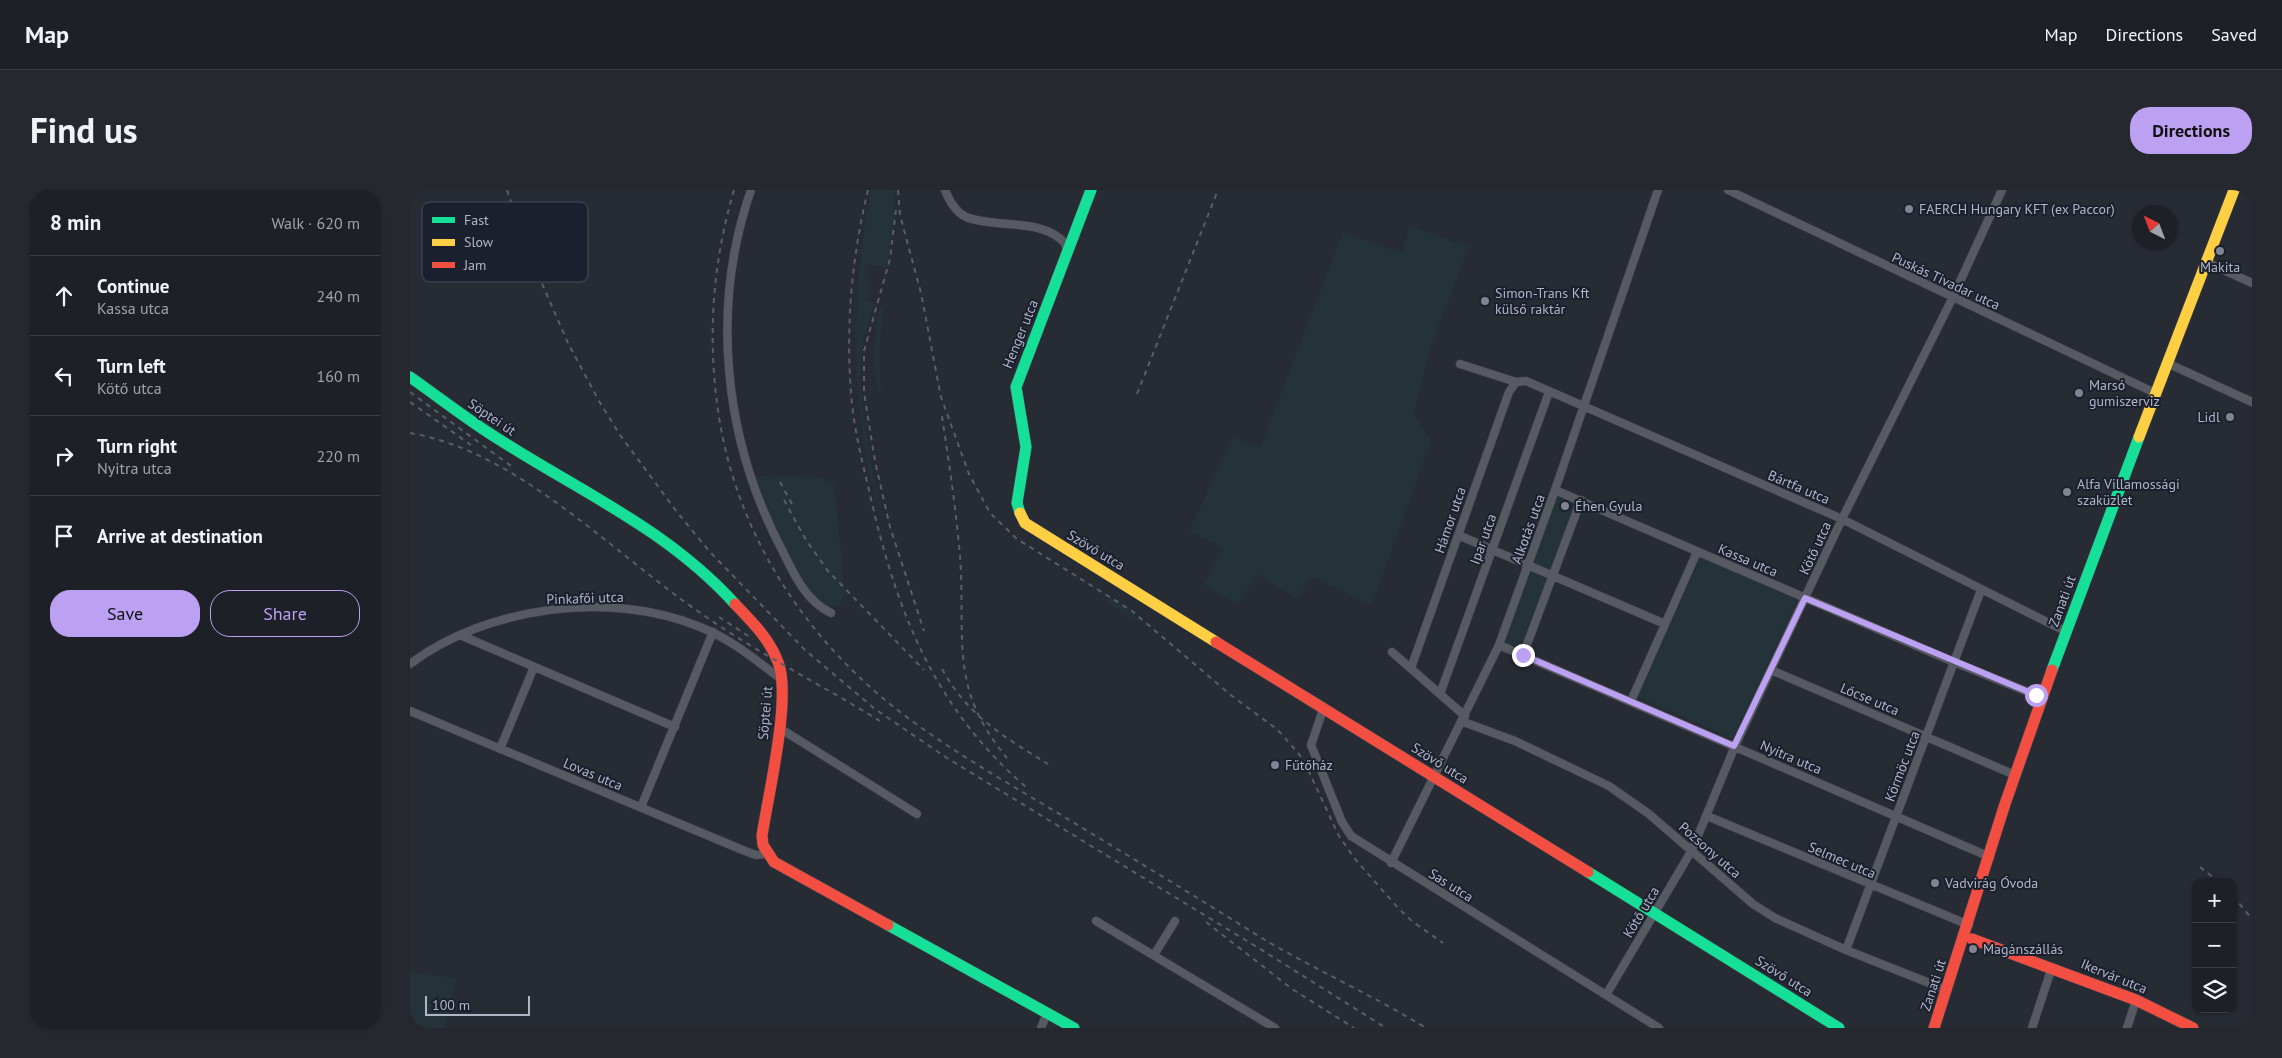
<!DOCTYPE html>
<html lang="en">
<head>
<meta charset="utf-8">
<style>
  body { margin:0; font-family:"PT Sans",sans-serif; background:#25282f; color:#f1f3f6 }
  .controls { position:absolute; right:15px; bottom:15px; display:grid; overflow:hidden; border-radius:10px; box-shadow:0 1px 4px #0004 }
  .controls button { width:45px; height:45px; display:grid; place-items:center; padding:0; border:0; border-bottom:1px solid #3b3e44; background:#1d2027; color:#f1f3f6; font:25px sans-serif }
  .compass { position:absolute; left:1722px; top:15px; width:45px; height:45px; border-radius:50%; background:#1d2027; box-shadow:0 1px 4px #0004; rotate:318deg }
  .scale { position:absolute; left:15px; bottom:12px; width:105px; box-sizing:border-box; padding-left:5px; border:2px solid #b1b5c5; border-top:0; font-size:14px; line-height:18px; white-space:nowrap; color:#b1b5c5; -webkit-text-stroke:4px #1b202e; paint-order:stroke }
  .stop { position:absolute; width:15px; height:15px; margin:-11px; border:4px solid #bca0f2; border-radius:50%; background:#fff }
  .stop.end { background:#bca0f2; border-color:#fff; box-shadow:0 1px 5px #0008 }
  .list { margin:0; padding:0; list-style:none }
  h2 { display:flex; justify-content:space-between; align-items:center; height:65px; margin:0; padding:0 20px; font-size:21px }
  h2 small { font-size:16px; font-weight:400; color:#a0a3a7 }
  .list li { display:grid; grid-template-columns:32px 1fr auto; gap:15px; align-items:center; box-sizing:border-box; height:80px; padding:0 20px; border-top:1px solid #3b3e44 }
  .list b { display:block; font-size:19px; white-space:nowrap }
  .list p { margin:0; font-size:16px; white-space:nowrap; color:#a0a3a7 }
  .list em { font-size:16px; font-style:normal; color:#a0a3a7 }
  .actions { display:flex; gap:10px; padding:15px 20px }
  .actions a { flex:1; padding:11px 0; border:1px solid #bca0f2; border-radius:20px; text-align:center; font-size:18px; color:#bca0f2 }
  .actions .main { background:#bca0f2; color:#111 }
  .icon { flex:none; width:28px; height:28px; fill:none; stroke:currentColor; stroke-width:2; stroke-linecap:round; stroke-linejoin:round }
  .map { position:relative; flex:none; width:1842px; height:838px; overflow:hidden; border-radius:20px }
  header { display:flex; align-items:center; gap:30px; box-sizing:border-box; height:70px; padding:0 25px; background:#1d2027; border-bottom:1px solid #3b3e44 }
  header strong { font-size:24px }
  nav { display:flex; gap:28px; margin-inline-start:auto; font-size:18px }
  .intro { display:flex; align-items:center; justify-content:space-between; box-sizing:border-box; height:120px; padding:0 30px }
  h1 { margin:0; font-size:35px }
  .button { padding:12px 22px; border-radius:20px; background:#bca0f2; color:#111; font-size:18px; font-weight:700 }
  main { display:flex; gap:30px; padding:0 30px }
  aside { flex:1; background:#1d2027; border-radius:20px; box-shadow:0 1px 4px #0004 }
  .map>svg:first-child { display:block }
  .green { fill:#243339 }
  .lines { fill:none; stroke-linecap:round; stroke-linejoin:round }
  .street-casing { stroke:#43464d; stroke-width:9 }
  .fast-casing { stroke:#43464d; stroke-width:12 }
  .slow-casing { stroke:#43464d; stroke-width:12 }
  .jam-casing { stroke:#43464d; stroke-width:12 }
  .street { stroke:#575a62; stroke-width:8 }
  .fast { stroke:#16e098; stroke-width:11 }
  .slow { stroke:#ffcf43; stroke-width:11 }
  .jam { stroke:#f24e42; stroke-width:11 }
  .rail { stroke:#5b5e66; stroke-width:2; stroke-dasharray:5 5; stroke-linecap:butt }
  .route { stroke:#bca0f2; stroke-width:6 }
  .poi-dot { fill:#818592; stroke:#1b202e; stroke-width:2 }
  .labels { text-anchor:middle; stroke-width:4; stroke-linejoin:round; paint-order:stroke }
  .poi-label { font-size:14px; fill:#b1b5c5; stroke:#1b202e; text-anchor:start }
  .street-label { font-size:14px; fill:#b1b5c5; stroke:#1b202e }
  .key { fill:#1b202e; stroke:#484d5b; stroke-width:1 }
  .key-label { font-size:14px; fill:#b1b5c5 }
</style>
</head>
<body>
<header>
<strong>Map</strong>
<nav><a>Map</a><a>Directions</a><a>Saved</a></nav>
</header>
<div class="intro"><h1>Find us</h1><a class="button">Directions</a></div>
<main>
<aside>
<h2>8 min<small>Walk · 620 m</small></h2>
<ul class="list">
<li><svg class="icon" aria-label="ahead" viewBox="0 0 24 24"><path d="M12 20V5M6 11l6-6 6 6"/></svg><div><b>Continue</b><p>Kassa utca</p></div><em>240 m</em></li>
<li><svg class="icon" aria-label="left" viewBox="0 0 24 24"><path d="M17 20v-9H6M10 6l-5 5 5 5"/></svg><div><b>Turn left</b><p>Kötő utca</p></div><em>160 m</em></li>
<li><svg class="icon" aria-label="right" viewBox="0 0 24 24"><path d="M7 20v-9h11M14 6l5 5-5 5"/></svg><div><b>Turn right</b><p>Nyitra utca</p></div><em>220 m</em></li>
<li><svg class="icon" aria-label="arrive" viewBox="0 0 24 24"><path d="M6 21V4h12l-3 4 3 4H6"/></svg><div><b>Arrive at destination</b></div></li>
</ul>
<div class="actions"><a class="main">Save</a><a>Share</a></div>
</aside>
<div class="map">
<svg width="1842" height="838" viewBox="0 0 1842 838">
  <rect width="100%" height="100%" fill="#272b34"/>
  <path class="green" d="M 461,0 L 485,0 L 484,32 L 476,79 L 470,75 L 455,75 L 456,85 L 458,85 L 458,107 L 456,110 L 464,114 C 460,129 454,144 452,159 C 446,209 459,261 468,309 L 466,311 C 440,208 441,104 461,0 Z
    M 1000,36 L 1059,57 L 1022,153 L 1004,224 L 1021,251 L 962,415 L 901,386 L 887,409 L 846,384 L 829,415 L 794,395 L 813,358 L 779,341 L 823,247 L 850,258 L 933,42 L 992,63 Z
    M 470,117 L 473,118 L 469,163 L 471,206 C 460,180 465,144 470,117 Z
    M 350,286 L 408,287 L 424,293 L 435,402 C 434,409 432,414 425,417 C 398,427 354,312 345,291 Z
    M 1146,306 L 1165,313 L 1111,460 L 1093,453 Z
    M 1291,367 L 1387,410 L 1323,549 L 1227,506 Z
    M 700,407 L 733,432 L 733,434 L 696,413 Z
    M 0,782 L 46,788 L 35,838 L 0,838 Z"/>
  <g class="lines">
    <defs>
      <path id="street" d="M 341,0 C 300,118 314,249 371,358 C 383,382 395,411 421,423
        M 535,0 C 539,10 545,22 556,27 C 586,39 631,27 655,53 L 657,61
        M 1318,0 C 1460,69 1603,135 1745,203
        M 1796,72 L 1842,93
        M 1757,173 L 1842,212
        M 1050,174 L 1106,192 L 1116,191 L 1432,329 L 1657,442
        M 1145,300 L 1544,472 L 1633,508
        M 1048,345 L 1255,434
        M 50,445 L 265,537
        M 1089,455 L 1580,667
        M 982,462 L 1055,526
        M 1113,465 L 1171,310
        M 0,474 C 77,416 201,400 290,437 C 321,449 346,470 372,490
        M 1001,478 L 1099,202 L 1106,192
        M 1361,480 L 1605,585
        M 1030,504 L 1139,202
        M 1221,511 L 1287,362
        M 914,517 L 901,555 L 932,632 L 941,646 L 1249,838
        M 0,521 L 335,661 L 346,665 L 357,664
        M 1051,531 L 1105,551 L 1199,596 L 1239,624 L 1343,714 L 1365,728 L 1436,760 L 1537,800
        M 371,539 L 507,624
        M 90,559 L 124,477
        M 231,617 L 303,442
        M 1297,626 L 1559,735
        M 981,673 L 1089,455 L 1145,300 L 1248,0
        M 686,731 L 865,838
        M 1436,760 L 1571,400
        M 744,765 L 765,731
        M 1196,805 L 1282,660 L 1325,556 L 1432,329 L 1542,109 L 1592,0
        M 631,838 L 637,823
        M 1622,838 L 1642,777
        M 1717,838 L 1726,810"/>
      <path id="fast" d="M 0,187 C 30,208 59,231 90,250 C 173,303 258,340 325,414
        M 610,323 L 607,313 L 616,257 L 606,197 L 681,0
        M 1642,480 L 1729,247
        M 1178,682 L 1429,838
        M 478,735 L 664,838"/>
      <path id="slow" d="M 1729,247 L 1824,0
        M 610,323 L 615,333 L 806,452"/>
      <path id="jam" d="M 325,414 C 342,432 359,448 368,472 C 382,507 358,605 352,646 L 353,655 L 364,672 L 478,735
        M 806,452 L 1178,682
        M 1562,749 L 1726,810 L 1783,838
        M 1524,838 L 1595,614 L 1642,480"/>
    </defs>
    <use href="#street" class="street-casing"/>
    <use href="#fast" class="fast-casing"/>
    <use href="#slow" class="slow-casing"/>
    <use href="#jam" class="jam-casing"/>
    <use href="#street" class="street"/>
    <use href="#fast" class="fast"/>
    <use href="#slow" class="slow"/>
    <use href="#jam" class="jam"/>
    <path class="rail" d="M 97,0 L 116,57 L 158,153 L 189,211 L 210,245 L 267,322 L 300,362 L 395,460 L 465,519 L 537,568 L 855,762 L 976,838
      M 324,0 C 302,75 297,150 309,227 C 327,341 390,441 480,514 C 532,556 593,590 651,625 C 719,666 788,708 855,750 C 908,781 964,806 1016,838
      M 458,0 C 441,70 435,143 442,214 C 446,251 456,286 464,322 C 491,433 529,522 617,598
      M 488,0 L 490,25 L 511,103 L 531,207 L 559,284 L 580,323 L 607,349 L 722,421 L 822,506 L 868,540 L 893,569 L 929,646 L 945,669 L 988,718 L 1003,732 L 1033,753
      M 486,20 L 480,69 L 454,161 L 454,203 L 465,271 L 480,337 L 514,441
      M 0,202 L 101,276
      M 727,204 L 808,0
      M 0,212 L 61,255
      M 532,226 C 539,273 546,319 550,366 C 556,451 538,497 597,568
      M 0,243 C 107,261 202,362 289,422 C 347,463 410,494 470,531
      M 370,292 L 382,314
      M 374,310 L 396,350 L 418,381 L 514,480
      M 309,427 L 343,449
      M 532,479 C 558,526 594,547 638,574
      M 1790,677 L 1809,692
      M 1823,706 L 1842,729
      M 796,732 L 882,799 L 944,838"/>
  </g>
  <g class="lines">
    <path class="route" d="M 1113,465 L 1324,556 L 1395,408 L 1626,505"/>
  </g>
  <g class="poi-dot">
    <circle cx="1499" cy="19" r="5"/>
    <circle cx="1810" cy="61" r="5"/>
    <circle cx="1075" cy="111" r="5"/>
    <circle cx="1669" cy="203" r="5"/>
    <circle cx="1820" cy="227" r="5"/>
    <circle cx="1657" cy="302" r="5"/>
    <circle cx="1155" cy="316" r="5"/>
    <circle cx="865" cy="575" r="5"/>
    <circle cx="1525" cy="693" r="5"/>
    <circle cx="1563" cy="759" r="5"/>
  </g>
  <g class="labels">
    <g class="poi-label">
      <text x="1509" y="24">FAERCH Hungary KFT (ex Paccor)</text>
      <text x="1810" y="82" text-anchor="middle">Makita</text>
      <text x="1085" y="108">Simon-Trans Kft<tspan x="1085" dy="16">külső raktár</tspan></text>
      <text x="1679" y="200">Marsó<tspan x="1679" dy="16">gumiszerviz</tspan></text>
      <text x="1810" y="232" text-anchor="end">Lidl</text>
      <text x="1667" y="299">Alfa Villamossági<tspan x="1667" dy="16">szaküzlet</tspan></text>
      <text x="1165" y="321">Éhen Gyula</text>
      <text x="875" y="580">Fűtőház</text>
      <text x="1535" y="698">Vadvirág Óvoda</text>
      <text x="1573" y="764">Magánszállás</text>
    </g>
    <g class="street-label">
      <text transform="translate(1536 91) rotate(25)" y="5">Puskás Tivadar utca</text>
      <text transform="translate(610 144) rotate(-68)" y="5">Henger utca</text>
      <text transform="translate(82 227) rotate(34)" y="5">Söptei út</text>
      <text transform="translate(1389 297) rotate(23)" y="5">Bártfa utca</text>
      <text transform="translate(1040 330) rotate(-71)" y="5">Hámor utca</text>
      <text transform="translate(1118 339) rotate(-70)" y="5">Alkotás utca</text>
      <text transform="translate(1073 349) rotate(-70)" y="5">Ipar utca</text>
      <text transform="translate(1405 358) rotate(-65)" y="5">Kötő utca</text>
      <text transform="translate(686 360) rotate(31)" y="5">Szövő utca</text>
      <text transform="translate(1338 370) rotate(23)" y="5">Kassa utca</text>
      <text transform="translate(175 408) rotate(-2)" y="5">Pinkafői utca</text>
      <text transform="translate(1652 411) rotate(-70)" y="5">Zanati út</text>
      <text transform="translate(1460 509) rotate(23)" y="5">Lőcse utca</text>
      <text transform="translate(355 523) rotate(-85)" y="5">Söptei út</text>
      <text transform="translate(1381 567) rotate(23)" y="5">Nyitra utca</text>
      <text transform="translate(1030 573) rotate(32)" y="5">Szövő utca</text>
      <text transform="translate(1492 576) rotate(-69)" y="5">Körmöc utca</text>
      <text transform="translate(183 584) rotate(23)" y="5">Lovas utca</text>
      <text transform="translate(1300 660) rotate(41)" y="5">Pozsony utca</text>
      <text transform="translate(1432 670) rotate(23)" y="5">Selmec utca</text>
      <text transform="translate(1041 695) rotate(32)" y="5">Sas utca</text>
      <text transform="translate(1231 722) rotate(-59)" y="5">Kötő utca</text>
      <text transform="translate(1374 786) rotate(32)" y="5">Szövő utca</text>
      <text transform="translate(1704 786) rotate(22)" y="5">Ikervár utca</text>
      <text transform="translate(1523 795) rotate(-72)" y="5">Zanati út</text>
    </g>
  </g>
  <rect x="12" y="12" width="166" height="80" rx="8" class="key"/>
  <rect x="22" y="27" width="23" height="6" fill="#16e098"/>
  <rect x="22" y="49" width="23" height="7" fill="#ffcf43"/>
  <rect x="22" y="72" width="23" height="6" fill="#f24e42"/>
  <g class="key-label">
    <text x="54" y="35">Fast</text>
    <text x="54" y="57">Slow</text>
    <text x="54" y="80">Jam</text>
  </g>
</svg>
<div class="controls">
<button>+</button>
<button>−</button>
<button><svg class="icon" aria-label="layers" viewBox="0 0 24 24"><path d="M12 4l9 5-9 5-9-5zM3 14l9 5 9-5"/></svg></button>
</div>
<svg class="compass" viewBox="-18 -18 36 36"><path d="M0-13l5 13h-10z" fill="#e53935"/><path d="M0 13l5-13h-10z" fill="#a0a3a7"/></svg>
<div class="scale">100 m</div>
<div class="stop" style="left:1626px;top:505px"></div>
<div class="stop end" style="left:1113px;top:465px"></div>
</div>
</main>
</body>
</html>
